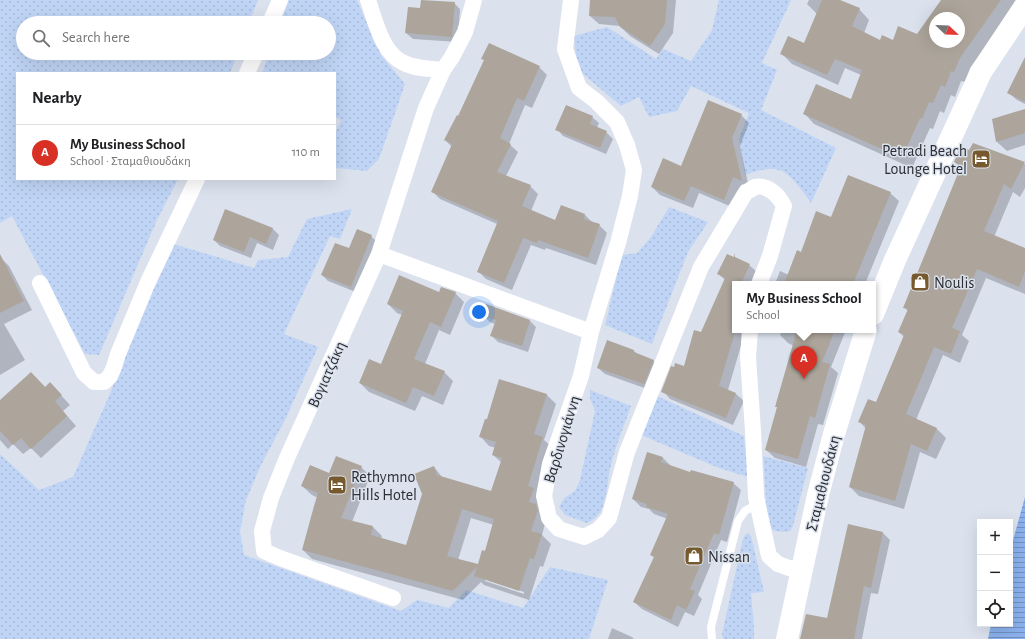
<!DOCTYPE html>
<html lang="en">
<head>
<meta charset="utf-8">
<style>
  body { margin:0; font-family:"Alegreya Sans",sans-serif; background:#f2f2f2; color:#202124 }
  .controls { position:absolute; right:12px; bottom:12px; display:grid; overflow:hidden; border-radius:0px; box-shadow:0 4px 16px #0002 }
  .controls button { width:36px; height:36px; display:grid; place-items:center; padding:0; border:0; border-bottom:1px solid #e0e0e0; background:#fff; color:#202124; font:20px sans-serif }
  .compass { position:absolute; left:929px; top:12px; width:36px; height:36px; border-radius:50%; background:#fff; box-shadow:0 4px 16px #0002; rotate:113deg }
  .you { position:absolute; left:479px; top:312px; width:14px; height:14px; margin:-10px; border:3px solid #fff; border-radius:50%; background:#1a73e8; box-shadow:0 0 0 6px #1a73e833 }
  .badge { display:grid; place-items:center; width:26px; height:26px; border-radius:50%; background:#d93025; color:#fff; font-size:13px; font-weight:700 }
  .pin { position:absolute; translate:-50% -33px; filter:drop-shadow(0 1px 2px #0008) }
  .pin::after { content:''; position:absolute; top:21px; width:14px; height:12px; background:inherit; clip-path:polygon(0 0,100% 0,50% 100%) }
  .popup { position:absolute; left:732px; top:281px; width:144px; height:52px; box-sizing:border-box; display:grid; place-content:center; border-radius:0px; background:#fff; filter:drop-shadow(0 1px 3px #0005); font-size:13px; white-space:nowrap; color:#757577 }
  .popup b { font-size:15px; color:#202124 }
  .popup::after { content:''; position:absolute; left:50%; top:100%; margin-left:-8px; border:8px solid transparent; border-top-color:#fff }
  .list { margin:0; padding:0; list-style:none }
  h2 { display:flex; justify-content:space-between; align-items:center; height:52px; margin:0; padding:0 16px; font-size:17px }
  h2 small { font-size:13px; font-weight:400; color:#757577 }
  .list li { display:grid; grid-template-columns:26px 1fr auto; gap:12px; align-items:center; box-sizing:border-box; height:56px; padding:0 16px; border-top:1px solid #e0e0e0 }
  .list b { display:block; font-size:15px; white-space:nowrap }
  .list p { margin:0; font-size:13px; white-space:nowrap; color:#757577 }
  .list em { font-size:13px; font-style:normal; color:#757577 }
  .icon { flex:none; width:22px; height:22px; fill:none; stroke:currentColor; stroke-width:2; stroke-linecap:round; stroke-linejoin:round }
  .map { position:relative; flex:none; width:1025px; height:639px; overflow:hidden }
  .search { position:absolute; background:#fff; box-shadow:0 4px 16px #0002; left:16px; top:16px; width:320px; height:44px; display:flex; align-items:center; gap:10px; box-sizing:border-box; padding:0 14px; border-radius:22px; color:#757577; font-size:15px }
  .panel { position:absolute; background:#fff; box-shadow:0 4px 16px #0002; left:16px; top:72px; width:320px; height:108px; border-radius:0px }
  .map>svg:first-child { display:block }
  .grass { fill:url(#grass-dots) }
  .water { fill:url(#water-rules) }
  .shadow { fill:#0003; fill-rule:evenodd }
  .building { fill:#ada59b; fill-rule:evenodd }
  .lines { fill:none; stroke-linecap:round; stroke-linejoin:round }
  .service { stroke:#fff; stroke-width:8 }
  .minor { stroke:#fff; stroke-width:16 }
  .primary { stroke:#fff; stroke-width:22 }
  .labels { text-anchor:middle; stroke-width:3; stroke-linejoin:round; paint-order:stroke }
  .poi-label { font-size:16px; fill:#2b2e32; stroke:#dbe2ee; text-anchor:start }
  .street-label { font-size:16px; fill:#2b2e32; stroke:#dbe2ee }
</style>
</head>
<body>
<div class="map">
<svg width="1025" height="639" viewBox="0 0 1025 639">
  <defs>
    <pattern id="grass-dots" width="8" height="8" patternUnits="userSpaceOnUse"><rect width="8" height="8" fill="#c0d5f6"/><path d="M2 2h.1M6 6h.1" fill="none" stroke="#a5b7d3" stroke-width="1.8" stroke-linecap="round"/></pattern>
    <pattern id="water-rules" width="6" height="5" patternUnits="userSpaceOnUse"><rect width="6" height="5" fill="#8bb1ed"/><path d="M0 2.5h6" fill="none" stroke="#7290c1"/></pattern>
  </defs>
  <rect width="100%" height="100%" fill="#dbe2ee"/>
  <path class="grass" d="M 0,0 L 258,0 L 249,23 L 23,23 L 23,53 L 238,53 L 230,73 L 17,73 L 17,179 L 178,179 L 157,220 L 99,355 L 85,354 L 12,216 L 0,223 Z
    M 289,0 L 357,0 L 381,55 L 405,84 L 379,159 L 367,171 L 335,168 L 335,134 L 341,120 L 335,117 L 335,73 L 262,73 L 269,53 L 329,53 L 329,23 L 280,23 Z
    M 719,0 L 791,0 L 762,63 L 777,70 L 761,110 L 836,148 L 811,203 C 805,194 792,176 782,171 C 771,166 756,171 745,175 L 739,139 L 749,113 L 691,86 L 677,111 L 649,117 L 639,97 L 621,106 L 577,69 L 574,36 L 607,27 L 656,59 L 663,49 L 691,61 L 712,30 Z
    M 669,207 L 708,222 L 688,252 L 652,344 L 605,325 L 622,255 L 637,253 L 651,237 Z
    M 352,209 L 340,239 L 330,236 L 284,334 L 318,347 L 286,418 L 261,465 L 246,500 L 240,531 L 244,555 L 401,611 L 417,600 L 449,608 L 466,590 L 523,608 L 550,567 L 608,580 L 589,639 L 0,639 L 0,454 L 39,490 L 73,477 L 109,396 L 170,243 L 254,268 L 258,260 L 288,257 L 307,219 Z
    M 590,390 L 631,406 C 624,426 616,445 611,465 C 607,481 608,496 601,511 C 597,517 593,520 587,523 L 565,515 L 559,507 L 564,498 L 575,491 L 580,480 L 595,411 L 590,398 Z
    M 655,395 L 744,436 L 748,477 L 719,468 L 641,435 Z
    M 763,456 L 808,468 L 793,526 L 790,531 L 782,532 L 772,530 L 767,514 Z
    M 748,533 L 751,536 L 764,592 L 751,593 L 754,626 L 754,639 L 723,639 L 722,634 L 743,539 L 745,535 Z"/>
  <path class="water" d="M 1025,497 L 1025,639 L 988,639 L 991,624 L 1010,624 L 1010,551 Z"/>
  <path class="shadow" d="M 591,0 L 676,0 L 673,33 L 659,54 L 630,36 L 620,26 L 599,24 L 590,16 Z
    M 809,0 L 838,0 L 859,9 L 869,20 L 864,33 L 881,41 L 893,41 L 917,35 L 942,0 L 1019,0 L 970,68 L 965,82 L 961,81 L 955,97 L 951,95 L 944,113 L 940,111 L 933,129 L 930,128 L 912,168 L 814,124 L 804,113 L 851,100 L 861,75 L 845,68 L 838,85 L 792,64 L 782,54 L 804,44 L 817,14 L 807,4 ZM 935,18 L 959,18 L 959,42 L 935,42 Z
    M 454,3 L 460,9 L 458,42 L 413,39 L 406,33 L 421,9 Z
    M 483,59 L 539,67 L 547,75 L 532,108 L 525,105 L 509,144 L 518,152 L 506,176 L 530,186 L 538,194 L 531,211 L 556,221 L 585,215 L 593,223 L 599,225 L 607,233 L 596,265 L 546,248 L 545,250 L 531,245 L 512,290 L 486,279 L 478,271 L 497,224 L 440,199 L 432,191 L 452,147 L 445,140 L 459,118 L 485,61 Z
    M 1025,63 L 1025,104 L 1017,100 L 1010,94 Z
    M 1025,114 L 1025,145 L 1007,151 L 997,142 Z
    M 741,115 L 749,123 L 740,146 L 749,188 L 742,184 L 732,207 L 699,193 L 693,208 L 660,195 L 652,187 L 682,167 Z
    M 592,117 L 599,123 L 597,128 L 606,132 L 613,139 L 606,154 L 563,136 L 557,129 Z
    M 970,151 L 1025,164 L 1025,188 L 1020,197 L 1013,192 L 994,237 L 1025,249 L 1025,294 L 986,278 L 962,335 L 969,341 L 960,363 L 943,355 L 916,420 L 937,429 L 946,438 L 936,459 L 920,452 L 904,509 L 859,496 L 850,487 L 866,429 L 860,422 L 876,403 L 904,337 L 899,332 L 908,311 L 904,307 L 961,168 L 955,162 Z
    M 890,193 L 899,201 L 865,284 L 775,284 L 780,271 L 789,275 L 801,253 L 832,218 Z
    M 272,228 L 279,235 L 273,250 L 257,243 L 251,258 L 220,246 L 214,240 Z
    M 371,236 L 377,242 L 356,292 L 328,281 L 322,275 L 349,250 Z
    M 0,257 L 9,266 L 32,310 L 4,324 L 25,360 L 0,375 Z
    M 749,265 L 757,272 L 752,284 L 735,284 L 735,330 L 746,330 L 742,342 L 728,390 L 736,394 L 744,401 L 733,425 L 670,399 L 663,391 L 684,368 L 702,334 L 725,280 L 719,274 Z
    M 442,288 L 455,293 L 464,302 L 450,335 L 439,330 L 425,364 L 444,372 L 453,381 L 443,405 L 422,396 L 415,411 L 369,392 L 360,383 L 381,365 L 402,315 L 397,313 L 388,304 L 439,294 Z
    M 487,305 L 530,321 L 536,327 L 528,352 L 498,342 L 492,336 L 495,324 L 490,322 L 483,316 Z
    M 782,330 L 846,330 L 831,367 L 838,373 L 823,425 L 818,424 L 806,467 L 775,458 L 766,450 L 778,408 L 776,406 L 794,346 L 788,343 L 780,335 Z
    M 634,351 L 637,354 L 653,361 L 660,367 L 650,390 L 605,374 L 598,368 Z
    M 31,373 L 46,388 L 59,393 L 70,405 L 63,411 L 76,426 L 41,458 L 31,448 L 23,454 L 13,444 L 8,449 L 0,440 L 0,401 Z
    M 546,394 L 556,404 L 544,440 L 552,447 L 546,520 L 542,535 L 551,544 L 543,567 L 540,566 L 529,600 L 484,585 L 481,582 L 463,600 L 312,559 L 303,550 L 318,498 L 312,495 L 302,486 L 330,474 L 361,467 L 370,476 L 352,522 L 373,527 L 382,536 L 381,539 L 407,546 L 434,467 L 443,478 L 492,493 L 502,463 L 493,455 L 496,448 L 489,446 L 480,436 ZM 471,518 L 494,525 L 485,552 L 478,565 L 458,560 ZM 485,579 L 524,592 L 524,594 L 485,581 Z
    M 662,457 L 670,465 L 670,466 L 691,473 L 733,483 L 741,490 L 727,542 L 721,540 L 698,595 L 702,599 L 694,616 L 685,612 L 678,627 L 642,609 L 634,602 L 654,558 L 652,555 L 668,519 L 654,514 L 649,509 L 641,507 L 633,499 Z
    M 883,533 L 890,540 L 878,594 L 871,593 L 862,639 L 801,639 L 828,619 Z
    M 612,628 L 632,637 L 634,639 L 608,639 Z"/>
  <path class="building" d="M 421,0 L 455,2 L 452,37 L 405,33 L 408,7 L 420,8 Z
    M 590,0 L 667,0 L 665,24 L 650,46 L 620,27 L 615,17 L 589,16 Z
    M 822,0 L 840,0 L 860,8 L 852,26 L 880,40 L 882,35 L 893,40 L 898,26 L 917,34 L 941,0 L 1001,0 L 960,58 L 954,72 L 951,71 L 945,87 L 941,85 L 933,103 L 929,102 L 922,119 L 920,118 L 902,158 L 803,114 L 816,84 L 851,99 L 862,70 L 835,59 L 827,75 L 780,54 L 788,36 L 804,43 ZM 935,18 L 959,18 L 959,42 L 935,42 Z
    M 489,43 L 540,66 L 524,101 L 517,98 L 500,138 L 511,144 L 497,172 L 531,185 L 522,206 L 555,220 L 561,205 L 585,214 L 584,219 L 600,224 L 588,258 L 538,240 L 537,243 L 523,238 L 504,283 L 477,272 L 498,221 L 431,192 L 452,144 L 444,140 L 457,115 L 458,116 L 484,60 L 481,59 Z
    M 1025,57 L 1025,102 L 1007,93 Z
    M 708,100 L 742,114 L 732,138 L 742,181 L 733,177 L 724,200 L 691,186 L 684,201 L 651,187 L 663,158 L 681,166 Z
    M 566,105 L 593,116 L 590,124 L 607,131 L 600,148 L 555,130 Z
    M 1025,109 L 1025,133 L 996,142 L 992,119 Z
    M 973,143 L 1025,162 L 1011,189 L 1004,184 L 984,231 L 1025,248 L 1025,271 L 1019,287 L 977,269 L 952,328 L 960,331 L 951,354 L 934,347 L 906,414 L 937,428 L 927,451 L 911,444 L 895,501 L 849,487 L 866,425 L 858,422 L 868,399 L 876,402 L 904,335 L 898,332 L 908,309 L 903,308 L 961,166 L 954,162 L 961,146 L 969,150 Z
    M 848,175 L 891,192 L 853,284 L 784,284 L 797,250 L 801,252 L 816,211 L 831,217 Z
    M 225,209 L 273,228 L 266,244 L 250,237 L 244,252 L 213,240 Z
    M 357,229 L 372,235 L 351,287 L 321,275 L 335,243 L 349,248 Z
    M 735,253 L 735,257 L 750,264 L 741,284 L 735,284 L 735,332 L 719,386 L 736,393 L 726,418 L 661,392 L 671,366 L 674,367 L 675,363 L 684,366 L 694,330 L 701,332 L 725,278 L 717,274 L 727,254 L 734,257 Z
    M 0,254 L 24,301 L 0,313 Z
    M 399,275 L 439,292 L 441,287 L 456,292 L 441,327 L 430,322 L 414,359 L 445,371 L 434,396 L 413,387 L 406,403 L 359,383 L 369,359 L 381,364 L 403,311 L 387,304 Z
    M 486,304 L 530,320 L 522,346 L 490,336 L 496,320 L 482,316 Z
    M 797,330 L 835,330 L 822,362 L 830,364 L 815,418 L 810,416 L 798,459 L 765,450 L 777,407 L 775,407 Z
    M 607,340 L 634,350 L 634,352 L 654,360 L 644,384 L 597,368 Z
    M 31,372 L 45,387 L 50,382 L 62,395 L 55,401 L 67,416 L 31,449 L 21,438 L 13,445 L 0,431 L 0,400 Z
    M 499,379 L 547,394 L 534,434 L 543,437 L 528,486 L 534,488 L 529,502 L 536,504 L 538,510 L 531,531 L 542,534 L 534,559 L 530,558 L 519,591 L 474,576 L 477,567 L 453,591 L 302,550 L 314,506 L 318,493 L 301,486 L 310,465 L 329,473 L 336,456 L 362,466 L 341,518 L 373,526 L 371,535 L 406,545 L 422,494 L 414,474 L 434,466 L 437,475 L 491,491 L 502,458 L 492,455 L 496,442 L 479,437 L 485,419 L 487,419 ZM 462,509 L 494,519 L 485,551 L 482,550 L 478,564 L 447,556 Z
    M 647,452 L 663,457 L 661,462 L 690,472 L 691,470 L 734,482 L 719,535 L 714,533 L 690,589 L 695,591 L 686,610 L 677,605 L 671,620 L 633,602 L 654,557 L 650,555 L 668,514 L 646,507 L 647,504 L 632,499 Z
    M 848,524 L 883,532 L 871,588 L 864,586 L 854,639 L 800,639 L 806,614 L 827,618 Z"/>
  <g class="lines">
    <path class="service" d="M 712,639 L 711,627 L 738,521 L 745,511 L 757,504"/>
    <path class="minor" d="M 368,0 C 375,20 382,54 404,63 C 416,69 431,69 443,70 L 452,57 L 465,32 L 474,0
      M 571,0 L 565,49 L 579,88 L 596,101 L 617,122 L 627,145 L 634,170 L 630,196 L 618,243 L 591,332 L 581,376 L 550,464 L 544,496 L 549,518 L 559,529 L 584,537 L 598,530 L 609,518 L 627,452 L 701,267 L 746,192 C 749,191 753,188 755,187 C 768,184 779,196 784,206 L 770,256 L 759,284
      M 270,23 L 280,0
      M 247,73 L 256,53
      M 379,254 L 591,332
      M 40,283 L 84,373 L 94,382 L 104,382 L 110,376 L 114,367 L 118,354 L 148,282 L 197,179
      M 750,330 L 748,357 L 753,431 L 756,497 L 769,556 L 778,564 L 789,568 L 802,570
      M 393,598 L 280,558 L 264,551 L 262,531 L 271,498 L 287,458 L 379,254 L 426,108 L 443,70"/>
    <path class="primary" d="M 873,314 L 895,260 L 981,72 L 1025,6
      M 787,639 L 818,495 L 834,434 L 866,330"/>
  </g>
  <defs>
    <symbol id="hotel-square" viewBox="-11 -11 22 22"><rect x="-9" y="-9" width="18" height="18" rx="4" fill="#76592d" stroke="#dbe2ee"/><path d="M-6-4.5h1.5V1H6V5H4.5V3h-9V5H-6ZM-4 0a1.8 1.8 0 1 1 3.6 0ZM.5 0V-2.5h3Q6-2.5 6 0Z" fill="#fff"/></symbol>
    <symbol id="shop-square" viewBox="-11 -11 22 22"><rect x="-9" y="-9" width="18" height="18" rx="4" fill="#76592d" stroke="#dbe2ee"/><path d="M-5-2.5h2.3a2.7 3.5 0 0 1 5.4 0H5L5.5 6h-11ZM-1.5-2.5h3a1.5 2.3 0 0 0-3 0Z" fill="#fff"/></symbol>
  </defs>
  <g fill-rule="evenodd">
    <use href="#hotel-square" x="970" y="148" width="22" height="22"/>
    <use href="#shop-square" x="909" y="271" width="22" height="22"/>
    <use href="#hotel-square" x="326" y="474" width="22" height="22"/>
    <use href="#shop-square" x="683" y="545" width="22" height="22"/>
  </g>
  <g class="labels">
    <g class="poi-label">
      <text x="967" y="156" text-anchor="end">Petradi Beach<tspan x="967" dy="18">Lounge Hotel</tspan></text>
      <text x="934" y="288">Noulis</text>
      <text x="351" y="482">Rethymno<tspan x="351" dy="18">Hills Hotel</tspan></text>
      <text x="708" y="562">Nissan</text>
    </g>
    <g class="street-label">
      <text transform="translate(326 374) rotate(-66)" y="6">Βογιατζάκη</text>
      <text transform="translate(561 439) rotate(-73)" y="6">Βαρδινογιάννη</text>
      <text transform="translate(822 483) rotate(-76)" y="6">Σταμαθιουδάκη</text>
    </g>
  </g>
</svg>
<div class="controls">
<button>+</button>
<button>−</button>
<button><svg class="icon" aria-label="locate" viewBox="0 0 24 24"><circle cx="12" cy="12" r="6"/><path d="M12 2v4M12 18v4M2 12h4M18 12h4"/></svg></button>
</div>
<svg class="compass" viewBox="-18 -18 36 36"><path d="M0-13l5 13h-10z" fill="#e53935"/><path d="M0 13l5-13h-10z" fill="#757577"/></svg>
<div class="you"></div>
<div class="pin badge" style="left:804px;top:379px">A</div>
<div class="popup"><b>My Business School</b>School</div>
<div class="search"><svg class="icon" aria-label="search" viewBox="0 0 24 24"><circle cx="10" cy="10" r="6"/><path d="M15 15l6 6"/></svg>Search here</div>
<section class="panel">
<h2>Nearby<small></small></h2>
<ul class="list">
<li><span class="badge">A</span><div><b>My Business School</b><p>School · Σταμαθιουδάκη</p></div><em>110 m</em></li>
</ul>
</section>
</div>
</body>
</html>
